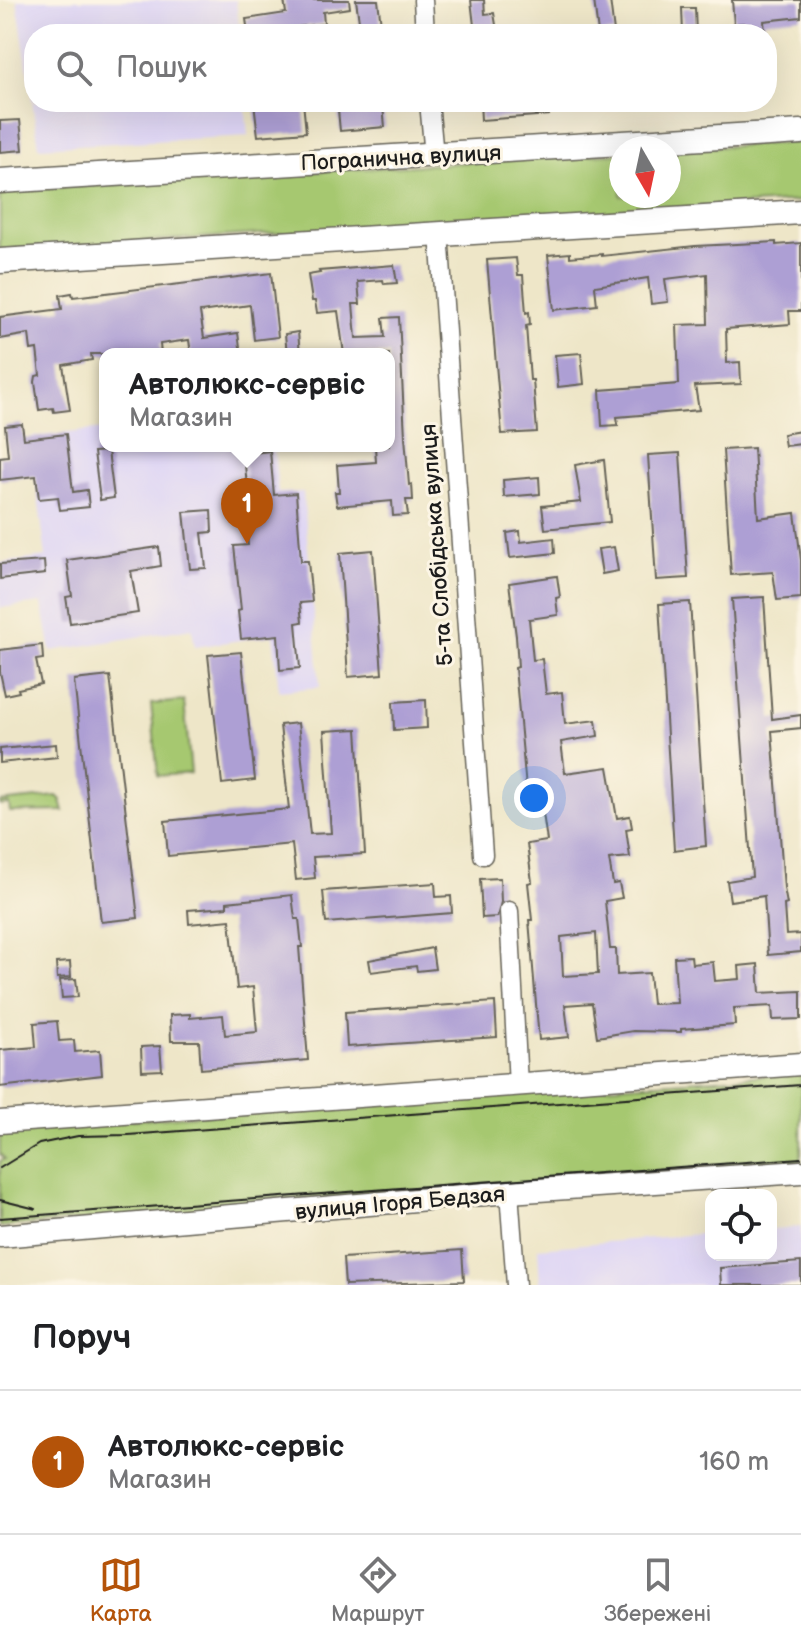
<!DOCTYPE html>
<html lang="uk">
<head>
<meta charset="utf-8">
<style>
  body { margin:0; font-family:"Balsamiq Sans",sans-serif; background:#f6f6f6; color:#202124 }
  .controls { position:absolute; right:24px; bottom:24px; display:grid; overflow:hidden; border-radius:16px; box-shadow:0 8px 32px #0002 }
  .controls button { width:72px; height:72px; display:grid; place-items:center; padding:0; border:0; border-bottom:2px solid #e0e0e0; background:#fff; color:#202124; font:40px sans-serif }
  .compass { position:absolute; left:609px; top:136px; width:72px; height:72px; border-radius:50%; background:#fff; box-shadow:0 8px 32px #0002; rotate:171deg }
  .you { position:absolute; left:534px; top:798px; width:28px; height:28px; margin:-20px; border:6px solid #fff; border-radius:50%; background:#1a73e8; box-shadow:0 0 0 12px #1a73e833 }
  .badge { display:grid; place-items:center; width:52px; height:52px; border-radius:50%; background:#b45309; color:#fff; font-size:26px; font-weight:700 }
  .pin { position:absolute; translate:-50% -66px; filter:drop-shadow(0 2px 4px #0008) }
  .pin::after { content:''; position:absolute; top:42px; width:28px; height:24px; background:inherit; clip-path:polygon(0 0,100% 0,50% 100%) }
  .popup { position:absolute; left:99px; top:348px; width:296px; height:104px; box-sizing:border-box; display:grid; place-content:center; border-radius:16px; background:#fff; filter:drop-shadow(0 2px 6px #0005); font-size:26px; white-space:nowrap; color:#757577 }
  .popup b { font-size:30px; color:#202124 }
  .popup::after { content:''; position:absolute; left:50%; top:100%; margin-left:-16px; border:16px solid transparent; border-top-color:#fff }
  .list { margin:0; padding:0; list-style:none }
  h2 { display:flex; justify-content:space-between; align-items:center; height:104px; margin:0; padding:0 32px; font-size:34px }
  h2 small { font-size:26px; font-weight:400; color:#757577 }
  .list li { display:grid; grid-template-columns:52px 1fr auto; gap:24px; align-items:center; box-sizing:border-box; height:144px; padding:0 32px; border-top:2px solid #e0e0e0 }
  .list b { display:block; font-size:30px; white-space:nowrap }
  .list p { margin:0; font-size:26px; white-space:nowrap; color:#757577 }
  .list em { font-size:26px; font-style:normal; color:#757577 }
  .icon { flex:none; width:44px; height:44px; fill:none; stroke:currentColor; stroke-width:2; stroke-linecap:round; stroke-linejoin:round }
  .map { position:relative; flex:none; width:801px; height:1285px; overflow:hidden }
  .search { position:absolute; background:#fff; box-shadow:0 8px 32px #0002; left:24px; right:24px; top:24px; height:88px; display:flex; align-items:center; gap:20px; box-sizing:border-box; padding:0 28px; border-radius:32px; color:#757577; font-size:30px }
  .sheet { height:248px; background:#fff }
  nav { display:flex; justify-content:space-around; align-items:center; box-sizing:border-box; height:112px; border-top:2px solid #e0e0e0; background:#fff; font-size:22px; color:#757577 }
  nav a { display:grid; justify-items:center; gap:4px }
  nav .on { color:#b45309 }
  .map>svg:first-child { display:block }
  .built { fill:#ded5f5 }
  .green { fill:#a6c870; stroke:#617246; stroke-width:2 }
  .building { fill:#ad9fd4; fill-rule:evenodd }
  .lines { fill:none; stroke-linecap:round; stroke-linejoin:round }
  .minor-casing { stroke:#666358; stroke-width:21 }
  .tertiary-casing { stroke:#666358; stroke-width:25 }
  .secondary-casing { stroke:#666358; stroke-width:27 }
  .minor { stroke:#fff; stroke-width:18 }
  .tertiary { stroke:#fff; stroke-width:22 }
  .secondary { stroke:#fff; stroke-width:24 }
  .tram { stroke:#1c1c1c; stroke-width:2 }
  .labels { text-anchor:middle; stroke-width:6; stroke-linejoin:round; paint-order:stroke }
  .street-label { font-size:22px; fill:#1c1c1c; stroke:#fcf5e5 }
</style>
</head>
<body>
<div class="map">
<svg width="801" height="1285" viewBox="0 0 801 1285">
  <rect width="100%" height="100%" fill="#fcf5e5"/>
  <filter id="ink" filterUnits="userSpaceOnUse"><feTurbulence type="fractalNoise" baseFrequency=".0125" numOctaves="2"/><feDisplacementMap in="SourceGraphic" scale="16" xChannelSelector="R" yChannelSelector="G"/><feConvolveMatrix kernelMatrix="1 2 1 2 8 2 1 2 1" color-interpolation-filters="sRGB"/></filter>
  <filter id="wash" filterUnits="userSpaceOnUse"><feTurbulence type="fractalNoise" baseFrequency=".006" numOctaves="4" result="noise"/><feDisplacementMap in="SourceGraphic" scale="32" xChannelSelector="R" yChannelSelector="G"/><feGaussianBlur stdDeviation="1.8" result="paint"/><feColorMatrix in="noise" values="0 0 0 0 0 0 0 0 0 0 0 0 0 0 0 0 0 1.4 0 .05"/><feComposite in="paint" operator="in"/></filter>
  <g filter="url(#wash)">
    <rect width="100%" height="100%" fill="#eee6c8"/>
    <path class="built" d="M 17,0 L 236,0 L 240,34 L 34,34 L 34,102 L 247,102 L 245,104 L 248,136 L 39,147 Z
      M 105,429 L 105,446 L 274,446 L 278,493 L 303,492 L 320,687 L 279,691 L 273,635 L 195,647 L 192,628 L 51,651 L 42,603 L 0,608 L 0,563 L 46,557 L 30,437 Z
      M 801,1227 L 801,1285 L 540,1285 L 538,1248 L 711,1233 L 711,1255 L 771,1255 L 771,1229 Z"/>
    <path class="green" d="M 801,142 L 801,201 L 0,250 L 0,191 L 621,153 L 621,196 L 669,196 L 669,150 Z
      M 184,701 L 191,773 L 158,776 L 151,704 Z
      M 57,796 L 61,800 L 64,811 L 10,812 L 9,804 L 0,805 L 0,802 Z
      M 801,1073 L 801,1162 L 0,1227 L 0,1161 L 5,1159 L 0,1154 L 0,1129 Z"/>
    <g id="blocks">
      <path class="building" d="M 284,0 L 349,0 L 350,8 L 323,12 L 324,24 L 298,27 L 299,34 L 264,34 L 264,31 L 248,33 L 246,19 L 286,13 Z
        M 356,0 L 378,0 L 381,25 L 360,28 Z
        M 471,0 L 484,0 L 485,14 L 494,13 L 497,31 L 475,34 Z
        M 594,0 L 610,0 L 614,32 L 598,33 Z
        M 732,0 L 801,0 L 801,17 L 764,21 L 765,32 L 745,34 L 744,23 L 734,24 Z
        M 682,8 L 695,8 L 696,34 L 683,34 Z
        M 254,102 L 303,102 L 306,132 L 258,136 Z
        M 480,102 L 548,102 L 549,115 L 481,120 Z
        M 383,106 L 385,127 L 340,131 L 338,110 Z
        M 20,120 L 23,150 L 0,152 L 0,121 Z
        M 776,242 L 776,245 L 801,243 L 801,311 L 789,311 L 790,324 L 726,329 L 727,363 L 740,362 L 741,384 L 695,386 L 699,410 L 617,417 L 618,425 L 602,426 L 600,390 L 679,384 L 677,325 L 708,324 L 707,274 L 665,279 L 668,302 L 651,304 L 648,278 L 595,286 L 597,305 L 554,310 L 548,255 L 570,253 L 570,257 L 602,254 L 602,256 L 695,246 Z
        M 516,258 L 518,275 L 523,275 L 526,313 L 529,312 L 530,325 L 526,326 L 530,380 L 533,380 L 537,432 L 502,434 L 487,260 Z
        M 394,265 L 397,283 L 384,284 L 383,280 L 358,282 L 360,304 L 353,304 L 356,338 L 385,337 L 383,318 L 399,317 L 405,437 L 409,485 L 412,484 L 413,500 L 406,500 L 408,515 L 393,516 L 392,501 L 337,506 L 335,492 L 339,492 L 337,465 L 376,462 L 375,446 L 389,446 L 389,354 L 344,354 L 338,311 L 317,313 L 315,301 L 312,301 L 308,275 L 320,273 L 319,271 Z
        M 271,273 L 278,337 L 254,340 L 250,305 L 200,312 L 204,338 L 238,333 L 241,354 L 191,354 L 189,340 L 160,344 L 161,354 L 91,354 L 92,360 L 63,365 L 70,410 L 54,412 L 53,408 L 39,410 L 35,382 L 36,376 L 40,375 L 37,349 L 31,350 L 29,334 L 0,339 L 0,317 L 62,309 L 60,295 L 72,293 L 73,297 Z
        M 298,332 L 300,354 L 287,354 L 285,334 Z
        M 581,353 L 584,384 L 558,387 L 555,355 Z
        M 22,424 L 24,439 L 66,434 L 73,492 L 87,490 L 89,507 L 60,510 L 58,497 L 39,499 L 36,476 L 0,480 L 0,457 L 8,456 L 5,426 Z
        M 801,431 L 801,444 L 785,446 L 783,434 Z
        M 754,448 L 758,518 L 795,513 L 801,560 L 801,598 L 777,600 L 773,572 L 731,575 L 723,450 Z
        M 108,451 L 114,498 L 100,500 L 94,452 Z
        M 270,451 L 274,495 L 296,493 L 301,561 L 308,561 L 312,602 L 300,603 L 302,622 L 296,623 L 300,668 L 280,670 L 278,635 L 241,639 L 238,611 L 241,610 L 234,546 L 248,545 L 243,498 L 248,497 L 244,454 Z
        M 680,453 L 688,578 L 656,580 L 648,455 Z
        M 604,460 L 610,522 L 545,529 L 542,506 L 581,502 L 575,465 Z
        M 539,477 L 540,494 L 504,497 L 503,480 Z
        M 211,510 L 212,532 L 202,533 L 206,568 L 190,569 L 184,512 Z
        M 520,531 L 521,542 L 554,538 L 555,553 L 510,558 L 507,533 Z
        M 159,547 L 161,566 L 131,571 L 138,613 L 70,623 L 66,597 L 72,596 L 67,560 Z
        M 614,547 L 618,571 L 602,574 L 598,549 Z
        M 373,550 L 382,674 L 348,677 L 340,553 Z
        M 44,561 L 45,574 L 0,579 L 0,564 Z
        M 557,576 L 560,597 L 556,598 L 558,615 L 529,619 L 533,660 L 542,659 L 546,694 L 562,692 L 565,724 L 596,720 L 598,736 L 561,742 L 565,773 L 608,767 L 617,818 L 630,816 L 632,828 L 626,829 L 630,857 L 609,859 L 613,884 L 619,883 L 622,898 L 605,901 L 610,949 L 616,949 L 617,975 L 649,973 L 652,1004 L 677,1003 L 674,957 L 691,956 L 692,964 L 713,962 L 715,981 L 740,979 L 739,966 L 758,964 L 760,993 L 801,991 L 801,1019 L 773,1020 L 772,1006 L 734,1008 L 735,1025 L 681,1029 L 681,1032 L 633,1031 L 597,1037 L 592,1003 L 565,1005 L 569,1037 L 539,1040 L 529,920 L 532,920 L 528,883 L 532,882 L 527,844 L 547,841 L 542,806 L 525,808 L 523,788 L 526,788 L 515,668 L 518,667 L 516,636 L 509,583 ZM 596,933 L 598,974 L 563,976 L 561,937 Z
        M 764,597 L 772,719 L 801,715 L 801,728 L 772,731 L 784,888 L 787,904 L 784,905 L 786,935 L 801,934 L 801,952 L 768,955 L 764,896 L 730,901 L 727,881 L 752,877 L 732,599 Z
        M 690,602 L 706,846 L 674,850 L 659,604 Z
        M 42,645 L 43,659 L 36,660 L 41,684 L 18,689 L 19,692 L 5,695 L 0,672 L 0,650 Z
        M 241,652 L 255,780 L 222,784 L 208,655 Z
        M 110,676 L 138,918 L 101,922 L 74,680 Z
        M 426,700 L 427,728 L 394,730 L 393,702 Z
        M 298,723 L 310,834 L 331,833 L 324,731 L 357,729 L 365,854 L 313,857 L 315,878 L 296,880 L 292,844 L 168,856 L 165,821 L 289,809 L 280,725 Z
        M 56,744 L 57,757 L 0,763 L 0,749 Z
        M 500,878 L 501,902 L 497,917 L 482,918 L 480,879 Z
        M 435,883 L 436,897 L 451,896 L 452,913 L 326,923 L 323,891 Z
        M 292,895 L 295,919 L 299,919 L 302,947 L 299,947 L 308,1060 L 201,1069 L 199,1041 L 171,1041 L 170,1015 L 190,1014 L 190,1018 L 223,1015 L 225,1035 L 257,1032 L 253,987 L 237,989 L 230,920 L 189,924 L 188,910 L 227,907 L 227,902 Z
        M 432,948 L 435,969 L 417,971 L 416,966 L 371,972 L 369,960 Z
        M 70,962 L 71,977 L 57,978 L 56,963 Z
        M 76,979 L 78,997 L 62,998 L 60,980 Z
        M 495,1002 L 497,1037 L 347,1047 L 345,1012 Z
        M 57,1021 L 59,1041 L 74,1040 L 75,1052 L 100,1050 L 102,1075 L 0,1087 L 0,1050 L 36,1047 L 34,1023 Z
        M 160,1046 L 162,1070 L 142,1071 L 141,1047 Z
        M 462,1250 L 464,1281 L 345,1285 L 343,1258 Z
        M 801,1262 L 801,1285 L 721,1285 L 720,1268 Z"/>
    </g>
  </g>
  <g filter="url(#ink)">
    <use href="#blocks" fill-opacity="0" stroke="#666358" stroke-width="2"/>
    <g class="lines">
      <defs>
        <path id="minor" d="M 423,0 L 425,34
          M 429,102 L 434,156
          M 439,233 L 483,855
          M 509,911 L 518,1085
          M 509,1192 L 516,1285"/>
        <path id="tertiary" d="M 0,1122 L 801,1064
          M 0,1236 L 509,1192 L 801,1172"/>
        <path id="secondary" d="M 0,181 L 801,132
          M 0,261 L 801,212"/>
      </defs>
      <use href="#minor" class="minor-casing"/>
      <use href="#tertiary" class="tertiary-casing"/>
      <use href="#secondary" class="secondary-casing"/>
      <use href="#minor" class="minor"/>
      <use href="#tertiary" class="tertiary"/>
      <use href="#secondary" class="secondary"/>
      <path class="tram" d="M 0,1168 L 39,1144 L 78,1136 L 128,1135 L 801,1085
        M 0,1200 L 36,1209
        M 0,1218 L 801,1158"/>
    </g>
  </g>
  <g class="labels">
    <g class="street-label">
      <text transform="translate(401 157) rotate(-3)" y="8">Погранична вулиця</text>
      <text transform="translate(436 545) rotate(-94)" y="8">5-та Слобідська вулиця</text>
      <text transform="translate(400 1202) rotate(-5)" y="8">вулиця Ігоря Бедзая</text>
    </g>
  </g>
</svg>
<div class="controls">
<button><svg class="icon" aria-label="locate" viewBox="0 0 24 24"><circle cx="12" cy="12" r="6"/><path d="M12 2v4M12 18v4M2 12h4M18 12h4"/></svg></button>
</div>
<svg class="compass" viewBox="-18 -18 36 36"><path d="M0-13l5 13h-10z" fill="#e53935"/><path d="M0 13l5-13h-10z" fill="#757577"/></svg>
<div class="you"></div>
<div class="pin badge" style="left:247px;top:544px">1</div>
<div class="popup"><b>Автолюкс-сервіс</b>Магазин</div>
<div class="search"><svg class="icon" aria-label="search" viewBox="0 0 24 24"><circle cx="10" cy="10" r="6"/><path d="M15 15l6 6"/></svg>Пошук</div>
</div>
<section class="sheet">
<h2>Поруч<small></small></h2>
<ul class="list">
<li><span class="badge">1</span><div><b>Автолюкс-сервіс</b><p>Магазин</p></div><em>160 m</em></li>
</ul>
</section>
<nav>
<a class="on"><svg class="icon" aria-label="map" viewBox="0 0 24 24"><path d="M3 6l6-2 6 2 6-2v14l-6 2-6-2-6 2zM9 4v14M15 6v14"/></svg>Карта</a>
<a><svg class="icon" aria-label="directions" viewBox="0 0 24 24"><path d="M12 3l9 9-9 9-9-9zM9 14v-3h6M13 9l2 2-2 2"/></svg>Маршрут</a>
<a><svg class="icon" aria-label="saved" viewBox="0 0 24 24"><path d="M7 4h10v16l-5-4-5 4z"/></svg>Збережені</a>
</nav>
</body>
</html>
